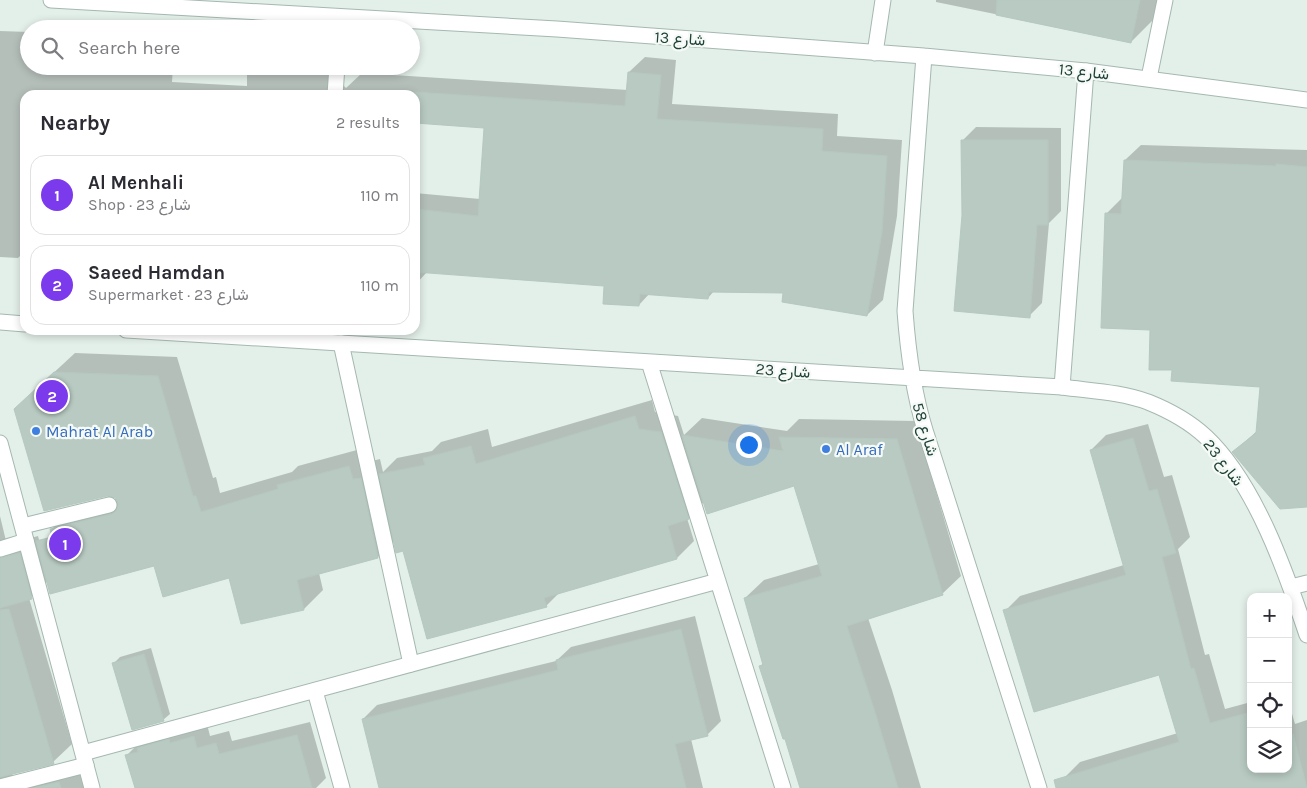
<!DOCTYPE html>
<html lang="en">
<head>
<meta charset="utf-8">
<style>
  body { margin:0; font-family:Karla,Vazirmatn,sans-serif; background:#f2f2f3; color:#2b2b33 }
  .controls { position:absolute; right:15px; bottom:15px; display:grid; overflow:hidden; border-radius:10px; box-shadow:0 2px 8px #0003 }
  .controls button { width:45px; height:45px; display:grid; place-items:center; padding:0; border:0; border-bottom:1px solid #e1e1e2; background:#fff; color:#2b2b33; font:25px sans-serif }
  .you { position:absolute; left:748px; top:444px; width:18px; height:18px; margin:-12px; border:4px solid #fff; border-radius:50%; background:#1a73e8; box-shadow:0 0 0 8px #1a73e833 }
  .badge { display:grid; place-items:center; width:32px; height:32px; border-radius:50%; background:#7c3aed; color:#fff; font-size:16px; font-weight:700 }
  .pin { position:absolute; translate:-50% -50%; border:2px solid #fff; box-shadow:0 1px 5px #0006 }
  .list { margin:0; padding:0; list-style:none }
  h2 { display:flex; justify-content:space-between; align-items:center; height:65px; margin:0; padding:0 20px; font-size:21px }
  h2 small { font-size:16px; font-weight:400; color:#7c7c81 }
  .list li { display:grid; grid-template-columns:32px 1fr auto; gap:15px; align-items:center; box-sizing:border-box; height:80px; margin:0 10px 10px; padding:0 10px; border:1px solid #e1e1e2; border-radius:15px }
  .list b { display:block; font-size:19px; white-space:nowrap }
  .list p { margin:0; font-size:16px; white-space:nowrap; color:#7c7c81 }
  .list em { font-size:16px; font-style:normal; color:#7c7c81 }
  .icon { flex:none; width:28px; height:28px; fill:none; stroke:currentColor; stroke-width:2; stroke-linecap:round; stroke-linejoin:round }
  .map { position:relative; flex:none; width:1307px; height:788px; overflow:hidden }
  .search { position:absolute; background:#fff; box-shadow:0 2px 8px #0003; left:20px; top:20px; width:400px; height:55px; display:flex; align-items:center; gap:12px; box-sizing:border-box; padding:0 18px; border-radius:28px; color:#7c7c81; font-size:19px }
  .panel { position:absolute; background:#fff; box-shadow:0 2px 8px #0003; left:20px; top:90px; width:400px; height:245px; border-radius:15px }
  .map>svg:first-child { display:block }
  .shadow { fill:#0003 }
  .building { fill:#b8cac2; stroke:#b5c9c0 }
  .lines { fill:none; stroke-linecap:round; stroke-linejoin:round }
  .service-casing { stroke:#a5b8b0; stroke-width:17 }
  .minor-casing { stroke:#a5b8b0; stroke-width:17 }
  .service { stroke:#fff; stroke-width:15 }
  .minor { stroke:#fff; stroke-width:15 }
  .shop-dot { fill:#3f7fe0; stroke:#f5faf7; stroke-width:2 }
  .labels { text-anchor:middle; stroke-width:4.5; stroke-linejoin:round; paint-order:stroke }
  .street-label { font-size:16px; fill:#214238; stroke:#f5faf7 }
  .shop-label { font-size:16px; fill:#366cbe; stroke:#f5faf7; text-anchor:start }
</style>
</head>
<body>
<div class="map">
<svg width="1307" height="788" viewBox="0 0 1307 788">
  <rect width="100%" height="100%" fill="#e3efe9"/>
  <path class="shadow" d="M 936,0 L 1157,0 L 1153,20 L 1131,42 L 936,2 Z
    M 0,31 L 29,32 L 29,66 L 173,66 L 172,82 L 247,86 L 247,74 L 254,66 L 335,66 L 342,84 L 346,88 L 362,73 L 628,90 L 629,72 L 645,57 L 676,60 L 672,104 L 838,114 L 837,136 L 902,140 L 897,216 L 883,300 L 867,315 L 785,292 L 714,291 L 708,298 L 650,293 L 639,305 L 605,285 L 427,272 L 415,285 L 415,193 L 480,199 L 485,127 L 416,122 L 415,142 L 415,95 L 25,95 L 25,251 L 18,258 L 0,257 Z
    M 976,127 L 1061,128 L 1061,211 L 1049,223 L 1042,303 L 1029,316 L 963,215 L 963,140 Z
    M 1141,145 L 1307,150 L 1307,506 L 1234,452 L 1258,430 L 1261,386 L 1173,369 L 1151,329 L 1106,214 L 1122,198 L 1125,160 Z
    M 75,353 L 177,357 L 213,478 L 216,477 L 220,493 L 292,472 L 298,466 L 368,447 L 372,461 L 380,459 L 383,472 L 397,458 L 432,451 L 441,442 L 488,429 L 492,447 L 652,400 L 655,412 L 678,416 L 684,435 L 702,418 L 787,431 L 799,419 L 915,421 L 961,576 L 942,594 L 868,618 L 892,690 L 921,788 L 801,788 L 786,737 L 760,667 L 763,663 L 745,598 L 764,580 L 819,564 L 795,484 L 704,502 L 687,518 L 694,541 L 677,558 L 560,592 L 546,606 L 404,549 L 395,540 L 378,557 L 319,573 L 323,590 L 304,609 L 230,576 L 155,564 L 48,581 L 29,598 L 72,744 L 53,762 L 11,773 L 16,778 L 77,764 L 84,788 L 0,788 L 0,516 L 7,545 L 38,536 L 41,547 L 53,535 L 51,530 L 70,510 L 120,498 L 35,390 Z
    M 1148,424 L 1164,477 L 1172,475 L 1190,537 L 1178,549 L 1205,655 L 1209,654 L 1225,709 L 1251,702 L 1251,769 L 1288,769 L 1288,700 L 1295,724 L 1307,720 L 1307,788 L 1068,788 L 1065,777 L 1080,762 L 1178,733 L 1160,673 L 1005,611 L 1020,596 L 1124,565 L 1091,450 L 1106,435 Z
    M 695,616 L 721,721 L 707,735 L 691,739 L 703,788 L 381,788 L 363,719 L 377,705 L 556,661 L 571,647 Z
    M 151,648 L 170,714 L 163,720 L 114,663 L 120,657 Z
    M 310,722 L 326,778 L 316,788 L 136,788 L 126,756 L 139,743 L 207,724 L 210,736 L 229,731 L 232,741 Z"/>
  <path class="building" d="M 997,0 L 1140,0 L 1131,43 L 996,15 Z
    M 628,72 L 661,75 L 657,119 L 823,129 L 822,151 L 887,156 L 882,232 L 867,316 L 782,302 L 783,293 L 709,292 L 708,299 L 640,294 L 639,306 L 603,304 L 604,286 L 415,272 L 415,209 L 478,216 L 484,128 L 415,123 L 415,92 L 625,106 Z
    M 961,140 L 1048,140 L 1048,225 L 1037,225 L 1030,318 L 954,311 L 962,215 Z
    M 1124,160 L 1276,166 L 1276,164 L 1307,167 L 1307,507 L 1280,509 L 1232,452 L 1256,433 L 1260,387 L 1171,381 L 1172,370 L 1149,370 L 1150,330 L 1101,328 L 1105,213 L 1121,214 Z
    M 54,372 L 158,376 L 193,496 L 196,496 L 201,512 L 278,489 L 277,485 L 349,466 L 353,479 L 361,478 L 378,558 L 297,580 L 304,610 L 241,624 L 229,578 L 163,597 L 154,566 L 50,594 L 36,541 L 52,537 L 50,529 L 112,514 L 116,511 L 118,503 L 115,498 L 107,496 L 44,511 L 14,409 Z
    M 635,416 L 639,429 L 661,432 L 689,519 L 668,526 L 677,559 L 544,598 L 547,607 L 427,639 L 403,551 L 396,553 L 379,474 L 425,465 L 423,458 L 471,446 L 476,464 Z
    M 682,435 L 783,451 L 779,437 L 897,439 L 943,595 L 847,626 L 874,709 L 898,788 L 800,788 L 785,739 L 783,739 L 759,666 L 763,665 L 744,598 L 822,576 L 794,486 L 707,514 Z
    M 1133,438 L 1149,491 L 1157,489 L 1176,553 L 1162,557 L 1191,669 L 1194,668 L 1210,723 L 1251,712 L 1251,769 L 1288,769 L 1288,736 L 1293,734 L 1307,788 L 1056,788 L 1054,780 L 1179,742 L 1159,675 L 1034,712 L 1003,610 L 1126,575 L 1090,450 Z
    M 20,553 L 32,599 L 0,608 L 0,558 Z
    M 9,609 L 54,764 L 0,777 L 0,610 Z
    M 681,629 L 708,736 L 675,744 L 686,788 L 379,788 L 362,719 L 558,670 L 556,660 Z
    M 144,654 L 164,721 L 132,730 L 112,663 Z
    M 297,735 L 312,788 L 135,788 L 125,755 L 138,752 L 137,748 L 169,739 L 170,743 L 194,736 L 197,748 L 216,743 L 219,754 Z
    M 59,782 L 61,788 L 34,788 Z"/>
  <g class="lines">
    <defs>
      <path id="service" d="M 339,29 L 340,17
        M 1149,78 L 1165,0
        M 335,95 L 337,66
        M 341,343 L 411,664
        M 1062,387 L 1086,71
        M 23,526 L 109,505
        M 0,549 L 26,541
        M 0,787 L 86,765"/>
      <path id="minor" d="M 51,0 L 557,29 L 924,56 L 1086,71 L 1307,100
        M 875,53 L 883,0
        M 924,56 L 905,311 C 908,352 913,391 925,430 L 1039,788
        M 0,322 L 25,324
        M 126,330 L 1062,387 C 1091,391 1121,392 1148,402 C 1168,410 1190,422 1206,437 C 1255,483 1286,572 1307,635
        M 649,362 L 783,788
        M 0,443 L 92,788
        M 1291,587 L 1307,583
        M 315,691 L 342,788
        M 83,753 L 718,581"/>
    </defs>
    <use href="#service" class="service-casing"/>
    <use href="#minor" class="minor-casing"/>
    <use href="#service" class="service"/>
    <use href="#minor" class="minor"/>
  </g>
  <g class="shop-dot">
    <circle cx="36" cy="431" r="5"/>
    <circle cx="826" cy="449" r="5"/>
  </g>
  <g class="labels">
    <g class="street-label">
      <text transform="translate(680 38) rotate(4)" y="6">شارع 13</text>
      <text transform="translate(1084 71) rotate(6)" y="6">شارع 13</text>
      <text transform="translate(783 370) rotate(4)" y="6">شارع 23</text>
      <text transform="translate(926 429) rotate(73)" y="6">شارع 58</text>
      <text transform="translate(1224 462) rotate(52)" y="6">شارع 23</text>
    </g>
    <g class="shop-label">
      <text x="46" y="437">Mahrat Al Arab</text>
      <text x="836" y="455">Al Araf</text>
    </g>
  </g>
</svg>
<div class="controls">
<button>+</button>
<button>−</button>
<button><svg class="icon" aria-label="locate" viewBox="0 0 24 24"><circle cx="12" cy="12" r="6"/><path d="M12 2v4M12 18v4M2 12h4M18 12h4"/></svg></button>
<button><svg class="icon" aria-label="layers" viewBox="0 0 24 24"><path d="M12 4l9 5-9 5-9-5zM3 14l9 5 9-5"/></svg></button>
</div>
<div class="you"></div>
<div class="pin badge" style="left:65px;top:544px">1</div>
<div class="pin badge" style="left:52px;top:396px">2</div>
<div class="search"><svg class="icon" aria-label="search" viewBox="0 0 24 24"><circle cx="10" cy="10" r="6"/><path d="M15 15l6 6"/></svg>Search here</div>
<section class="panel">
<h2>Nearby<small>2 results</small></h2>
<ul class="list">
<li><span class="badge">1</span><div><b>Al Menhali</b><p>Shop · شارع 23</p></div><em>110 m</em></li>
<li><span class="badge">2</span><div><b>Saeed Hamdan</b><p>Supermarket · شارع 23</p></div><em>110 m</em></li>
</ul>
</section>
</div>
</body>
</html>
